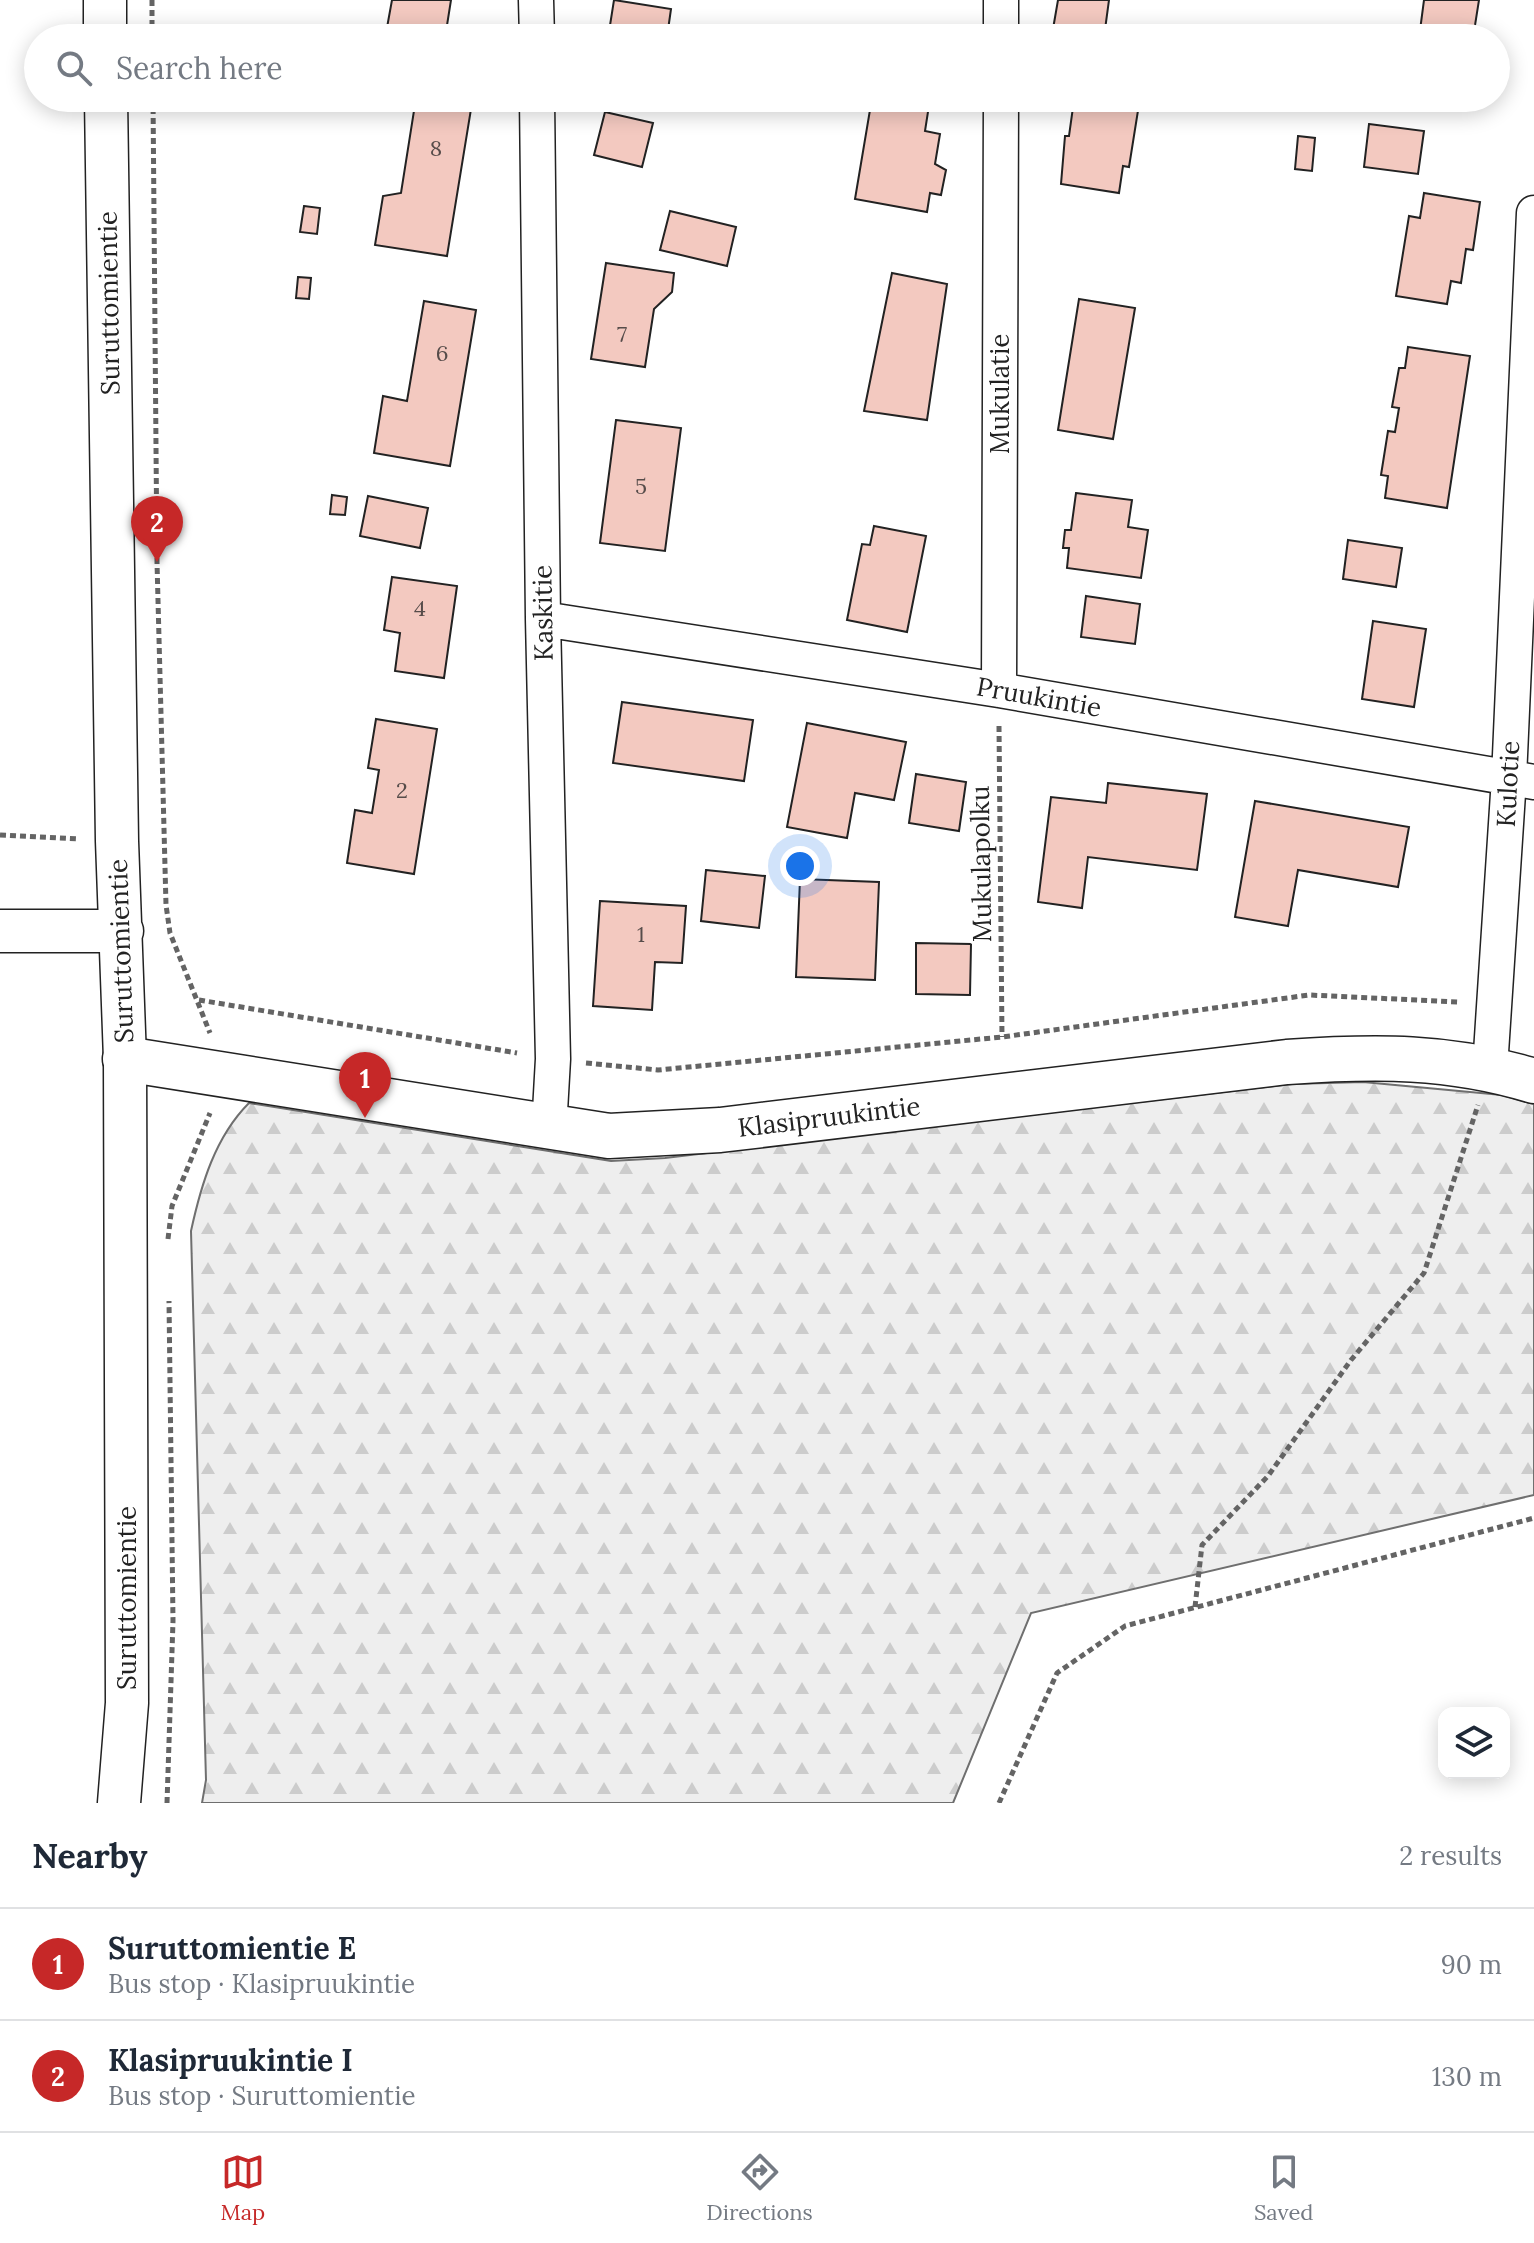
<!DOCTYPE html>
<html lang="en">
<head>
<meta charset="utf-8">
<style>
  body { margin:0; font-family:Lora,serif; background:#f6f6f7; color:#1f2937 }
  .controls { position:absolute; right:24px; bottom:24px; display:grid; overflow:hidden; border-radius:16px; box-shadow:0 4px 20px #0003 }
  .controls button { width:72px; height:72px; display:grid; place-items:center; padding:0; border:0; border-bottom:2px solid #e0e1e3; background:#fff; color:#1f2937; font:40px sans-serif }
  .you { position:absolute; left:800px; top:866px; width:28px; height:28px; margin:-20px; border:6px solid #fff; border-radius:50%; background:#1a73e8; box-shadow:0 0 0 12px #1a73e833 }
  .badge { display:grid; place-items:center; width:52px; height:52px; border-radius:50%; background:#c62828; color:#fff; font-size:26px; font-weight:700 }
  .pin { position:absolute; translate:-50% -66px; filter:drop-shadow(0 2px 4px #0008) }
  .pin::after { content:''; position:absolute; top:42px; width:28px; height:24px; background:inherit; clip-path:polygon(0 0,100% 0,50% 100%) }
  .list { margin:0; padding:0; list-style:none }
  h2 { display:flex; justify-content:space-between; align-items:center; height:104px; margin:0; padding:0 32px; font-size:34px }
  h2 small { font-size:26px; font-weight:400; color:#747a83 }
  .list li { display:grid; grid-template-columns:52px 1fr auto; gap:24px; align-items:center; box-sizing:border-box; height:112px; padding:0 32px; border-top:2px solid #e0e1e3 }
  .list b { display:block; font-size:30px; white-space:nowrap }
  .list p { margin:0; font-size:26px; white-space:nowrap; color:#747a83 }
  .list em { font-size:26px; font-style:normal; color:#747a83 }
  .icon { flex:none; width:44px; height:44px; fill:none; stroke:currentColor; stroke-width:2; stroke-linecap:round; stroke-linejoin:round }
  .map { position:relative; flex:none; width:1534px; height:1803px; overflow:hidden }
  .search { position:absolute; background:#fff; box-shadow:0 4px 20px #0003; left:24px; right:24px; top:24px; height:88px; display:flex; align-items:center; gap:20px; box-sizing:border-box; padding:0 28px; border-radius:44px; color:#747a83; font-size:30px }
  .sheet { height:328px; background:#fff }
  nav { display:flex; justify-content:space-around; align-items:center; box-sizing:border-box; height:112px; border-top:2px solid #e0e1e3; background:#fff; font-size:22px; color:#747a83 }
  nav a { display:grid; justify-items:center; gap:4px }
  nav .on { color:#c62828 }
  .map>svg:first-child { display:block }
  .forest { fill:url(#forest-firs); stroke:#6f6f6f; stroke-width:2 }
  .building { fill:#f3c9c0; stroke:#222; stroke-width:2 }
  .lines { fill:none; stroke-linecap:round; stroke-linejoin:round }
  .minor-casing { stroke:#222; stroke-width:37 }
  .tertiary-casing { stroke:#222; stroke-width:45 }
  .secondary-casing { stroke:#222; stroke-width:47 }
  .path { stroke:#646464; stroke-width:5; stroke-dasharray:6 4; stroke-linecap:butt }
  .minor { stroke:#fff; stroke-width:34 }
  .tertiary { stroke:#fff; stroke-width:42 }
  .secondary { stroke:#fff; stroke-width:44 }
  .labels { text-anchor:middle; stroke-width:6; stroke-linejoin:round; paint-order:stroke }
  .number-label { font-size:22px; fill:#564c4a }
  .street-label { font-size:26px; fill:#222; stroke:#fff }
</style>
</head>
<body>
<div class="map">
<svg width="1534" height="1803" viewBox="0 0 1534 1803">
  <defs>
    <pattern id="forest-firs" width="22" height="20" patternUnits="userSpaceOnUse" patternTransform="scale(2)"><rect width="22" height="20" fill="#eee"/><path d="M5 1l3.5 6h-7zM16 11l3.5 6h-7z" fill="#ccc"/></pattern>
  </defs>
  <rect width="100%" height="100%" fill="#fff"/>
  <path class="forest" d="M 1363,1082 L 1502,1095 L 1534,1104 L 1534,1495 L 1031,1613 L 953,1803 L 202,1803 L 206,1780 L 191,1231 C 201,1185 215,1137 249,1103 L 611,1161 L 665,1158 L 1292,1084 Z"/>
  <path class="building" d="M 392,0 L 451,0 L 445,38 L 386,33 Z
    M 614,0 L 671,9 L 668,30 L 679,32 L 678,38 L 608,38 Z
    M 1058,0 L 1109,0 L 1104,37 L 1053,29 Z
    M 1424,0 L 1479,0 L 1473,38 L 1419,38 Z
    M 416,98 L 472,103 L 447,256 L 375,245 L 383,196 L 401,193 Z
    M 872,98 L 930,99 L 925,131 L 940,134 L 935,164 L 946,170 L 941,195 L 930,193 L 927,212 L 855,199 Z
    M 1082,98 L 1140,98 L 1129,167 L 1123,166 L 1119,193 L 1061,184 L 1065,136 L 1069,136 L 1074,100 Z
    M 605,112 L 653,123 L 642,167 L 594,155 Z
    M 1369,124 L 1424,131 L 1418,174 L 1364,167 Z
    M 1298,136 L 1315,138 L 1312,171 L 1295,169 Z
    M 1424,193 L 1480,202 L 1473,250 L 1466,249 L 1461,283 L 1451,281 L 1447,304 L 1396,296 L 1409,216 L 1420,218 Z
    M 304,206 L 320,208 L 317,234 L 300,232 Z
    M 670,211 L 736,227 L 727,266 L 660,250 Z
    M 606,263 L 674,273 L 672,292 L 654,309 L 645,367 L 591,359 Z
    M 892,273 L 947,284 L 927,420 L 864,411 Z
    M 298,277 L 311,278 L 309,299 L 296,298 Z
    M 1079,299 L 1135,308 L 1113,439 L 1058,430 Z
    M 424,301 L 476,310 L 450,466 L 374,453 L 383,396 L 407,401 Z
    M 1408,347 L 1470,356 L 1447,508 L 1385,498 L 1388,476 L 1381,475 L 1388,431 L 1395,432 L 1399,408 L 1392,407 L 1399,368 L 1405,368 Z
    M 616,420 L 681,428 L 665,551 L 600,543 Z
    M 1076,493 L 1132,500 L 1128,527 L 1148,530 L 1141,578 L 1067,568 L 1069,548 L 1063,548 L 1065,530 L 1071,530 Z
    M 332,495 L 347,497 L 345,515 L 330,514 Z
    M 368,496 L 428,508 L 420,548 L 360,536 Z
    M 874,526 L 926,536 L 907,632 L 847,620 L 862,544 L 870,545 Z
    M 1348,540 L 1402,548 L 1396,587 L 1343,579 Z
    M 392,577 L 457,586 L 444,678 L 395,671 L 400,633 L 384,630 Z
    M 1086,596 L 1140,604 L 1135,644 L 1081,637 Z
    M 1373,621 L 1426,629 L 1414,707 L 1362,699 Z
    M 622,702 L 753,720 L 744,781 L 613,763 Z
    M 376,719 L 437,729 L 414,874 L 347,863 L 355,810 L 372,813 L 379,770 L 368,768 Z
    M 807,723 L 906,742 L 894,800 L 855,793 L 847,838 L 787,827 Z
    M 916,774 L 966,782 L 959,831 L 909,823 Z
    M 1108,783 L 1207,794 L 1197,870 L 1088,857 L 1082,908 L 1038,902 L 1051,797 L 1106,803 Z
    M 1255,801 L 1409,827 L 1398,887 L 1298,870 L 1288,926 L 1235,917 Z
    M 706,870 L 765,876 L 759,928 L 701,921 Z
    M 800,879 L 879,882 L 875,980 L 796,977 Z
    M 600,901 L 686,906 L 682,963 L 655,962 L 652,1010 L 593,1006 Z
    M 916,943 L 971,944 L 970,995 L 916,994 Z"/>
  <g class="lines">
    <defs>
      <path id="minor" d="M 536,0 L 537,38
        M 1001,38 L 1001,0
        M 537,98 L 543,619 L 553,1059 L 549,1129
        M 543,619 L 999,690 L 1534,782
        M 999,690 L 1001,98
        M 1490,1068 L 1509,778 L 1534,213"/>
      <path id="tertiary" d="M 105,0 L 105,38
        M 106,98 L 117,841 L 125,1059 L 127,1703 L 119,1803
        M 0,931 L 122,931"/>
      <path id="secondary" d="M 125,1059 L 609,1136 L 720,1130 L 1287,1062 C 1375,1056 1449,1055 1534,1081"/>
    </defs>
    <use href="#minor" class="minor-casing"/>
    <use href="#tertiary" class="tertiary-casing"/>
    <use href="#secondary" class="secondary-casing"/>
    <path class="path" d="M 152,0 L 152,38
      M 153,98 L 157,562 L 166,905 L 170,933 L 210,1033
      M 999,726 L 1002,1037
      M 0,835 L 79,839
      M 199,1000 L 517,1053
      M 586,1063 L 658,1070 L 1002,1037 L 1309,995 L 1459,1002
      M 168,1239 L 172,1206 L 210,1113
      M 1195,1607 L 1202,1545 L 1268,1476 L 1351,1360 L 1424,1273 L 1478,1105
      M 167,1803 L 173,1621 L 169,1301
      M 999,1803 L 1057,1673 L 1125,1626 L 1534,1518"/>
    <use href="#minor" class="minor"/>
    <use href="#tertiary" class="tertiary"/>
    <use href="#secondary" class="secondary"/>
  </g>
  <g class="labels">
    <g class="number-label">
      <text x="436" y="156">8</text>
      <text x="622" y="342">7</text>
      <text x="442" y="361">6</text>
      <text x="641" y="494">5</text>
      <text x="420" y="616">4</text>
      <text x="402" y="798">2</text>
      <text x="641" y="942">1</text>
    </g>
    <g class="street-label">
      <text transform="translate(109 303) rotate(-91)" y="9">Suruttomientie</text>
      <text transform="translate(1000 394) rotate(-90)" y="9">Mukulatie</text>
      <text transform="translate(543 613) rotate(-91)" y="9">Kaskitie</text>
      <text transform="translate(1039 697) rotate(10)" y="9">Pruukintie</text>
      <text transform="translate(1508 784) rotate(-87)" y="9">Kulotie</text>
      <text transform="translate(981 864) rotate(-91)" y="9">Mukulapolku</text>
      <text transform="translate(121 951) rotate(-92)" y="9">Suruttomientie</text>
      <text transform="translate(829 1117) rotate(-7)" y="9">Klasipruukintie</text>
      <text transform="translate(127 1598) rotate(-90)" y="9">Suruttomientie</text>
    </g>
  </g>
</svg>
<div class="controls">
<button><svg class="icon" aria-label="layers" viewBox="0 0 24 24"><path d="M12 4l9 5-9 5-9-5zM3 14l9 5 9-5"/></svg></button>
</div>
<div class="you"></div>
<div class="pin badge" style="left:365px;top:1118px">1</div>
<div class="pin badge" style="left:157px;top:562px">2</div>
<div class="search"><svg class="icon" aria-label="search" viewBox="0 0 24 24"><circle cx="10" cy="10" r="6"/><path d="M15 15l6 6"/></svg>Search here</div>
</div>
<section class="sheet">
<h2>Nearby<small>2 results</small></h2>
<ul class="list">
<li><span class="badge">1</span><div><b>Suruttomientie E</b><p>Bus stop · Klasipruukintie</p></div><em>90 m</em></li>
<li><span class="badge">2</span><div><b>Klasipruukintie I</b><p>Bus stop · Suruttomientie</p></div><em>130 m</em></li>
</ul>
</section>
<nav>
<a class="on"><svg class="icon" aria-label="map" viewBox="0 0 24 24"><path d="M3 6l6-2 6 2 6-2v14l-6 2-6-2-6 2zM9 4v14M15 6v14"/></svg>Map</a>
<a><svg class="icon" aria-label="directions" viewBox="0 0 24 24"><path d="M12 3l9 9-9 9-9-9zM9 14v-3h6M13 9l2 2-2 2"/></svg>Directions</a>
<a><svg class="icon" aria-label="saved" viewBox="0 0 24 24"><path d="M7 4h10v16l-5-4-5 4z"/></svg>Saved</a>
</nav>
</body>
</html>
